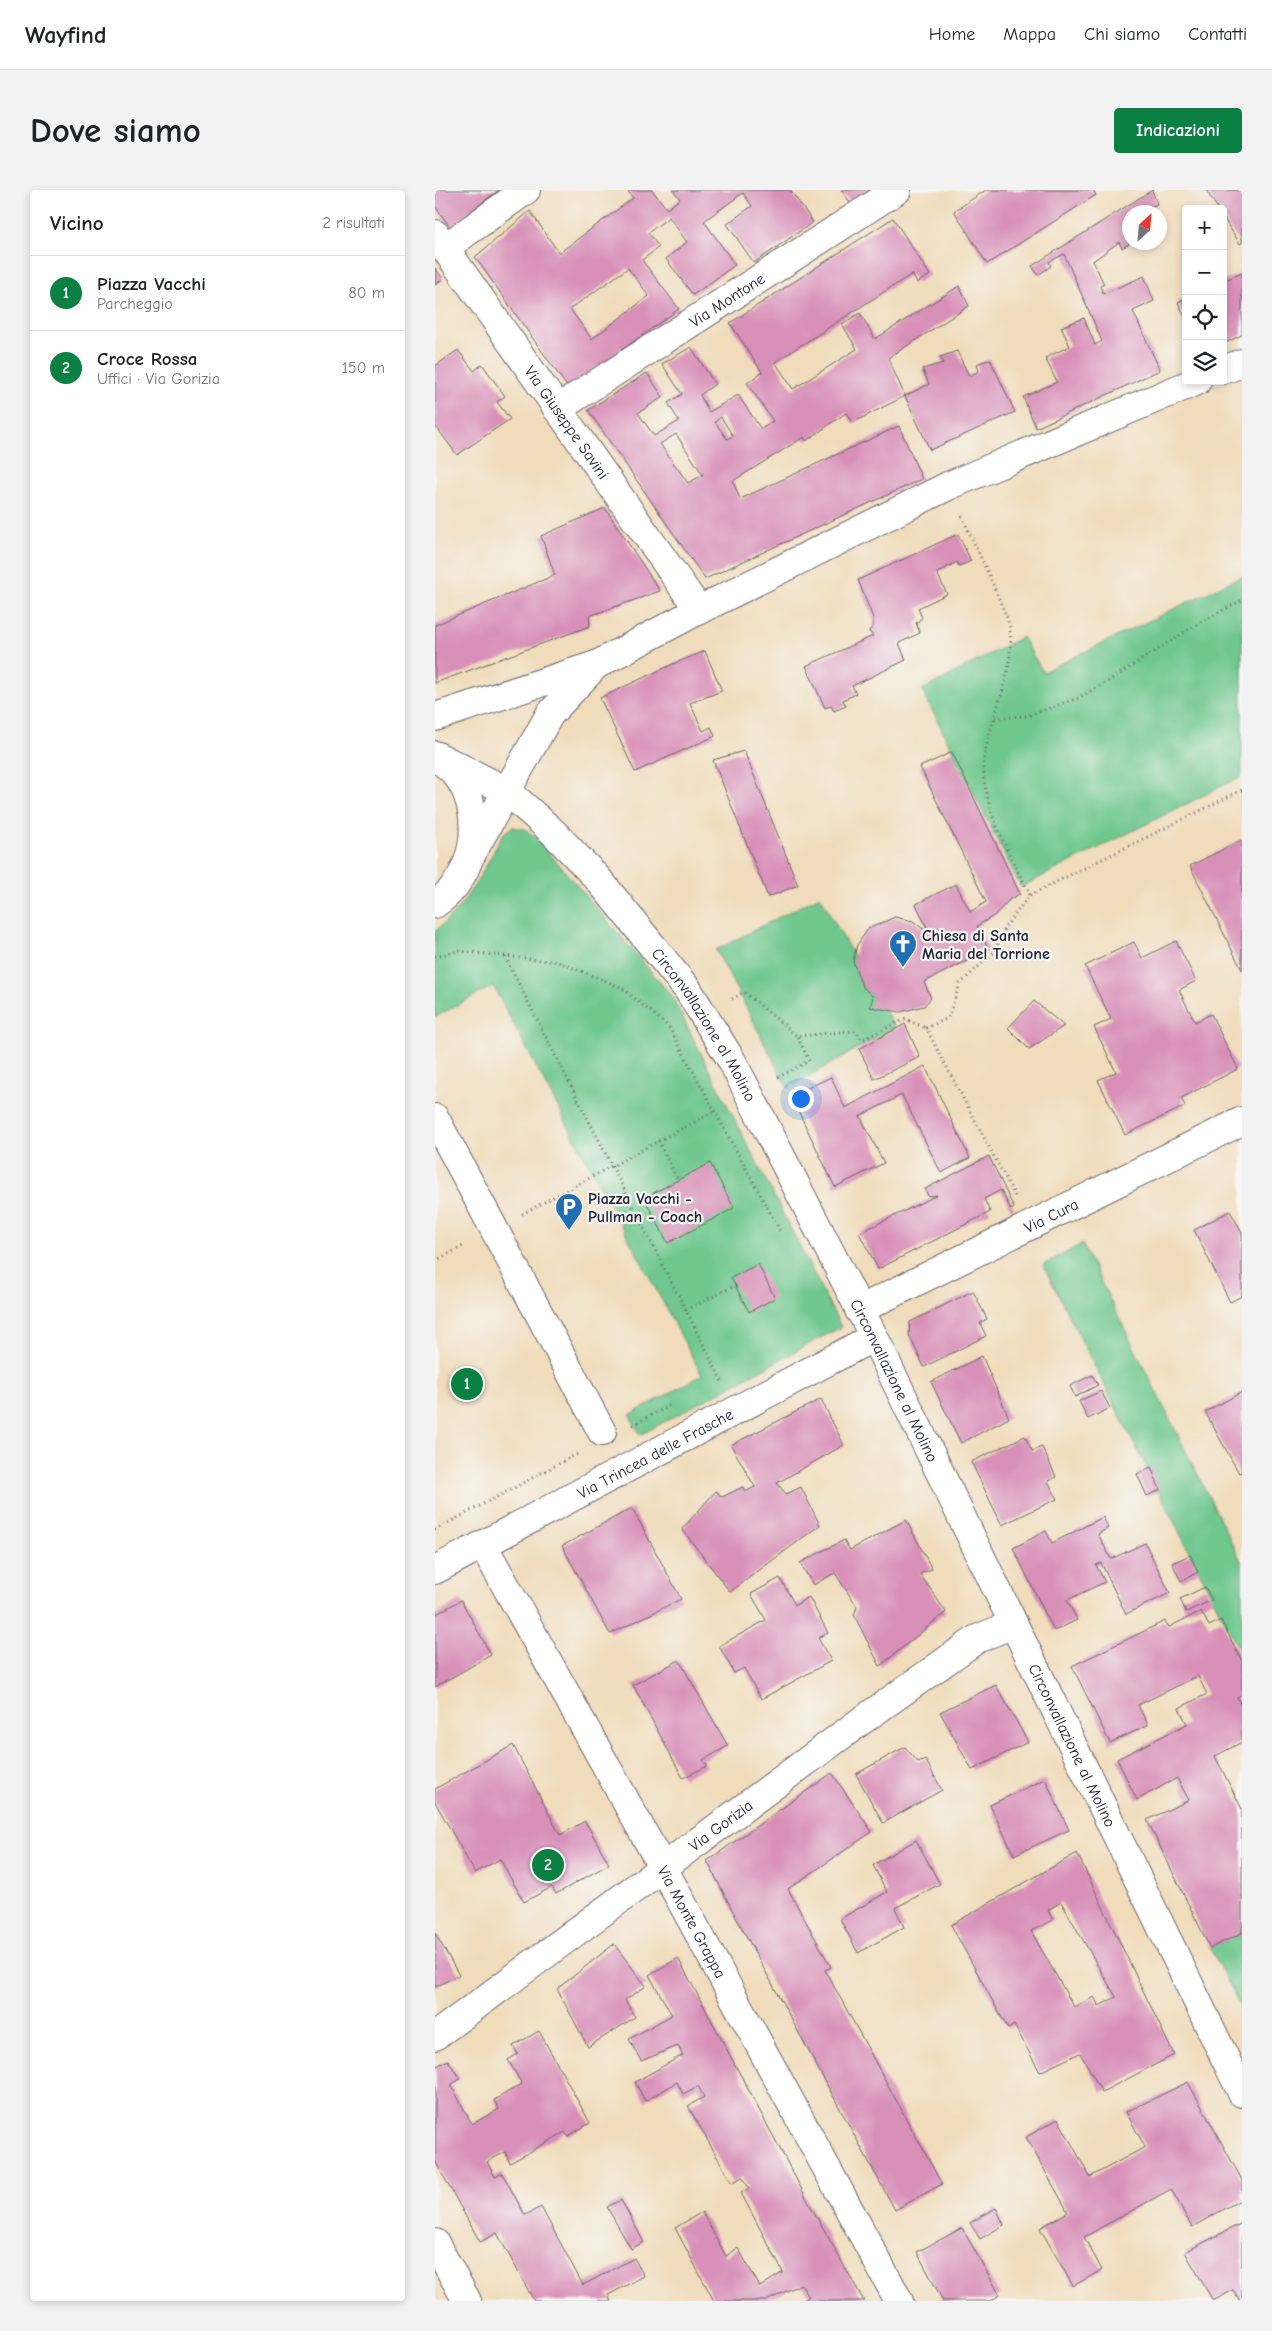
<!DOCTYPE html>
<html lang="it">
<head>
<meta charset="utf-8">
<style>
  body { margin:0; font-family:"Comic Neue",sans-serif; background:#f2f2f2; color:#202124 }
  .controls { position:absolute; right:15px; top:15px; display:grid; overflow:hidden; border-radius:5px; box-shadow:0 2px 8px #0003 }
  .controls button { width:45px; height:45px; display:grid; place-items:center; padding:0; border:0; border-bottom:1px solid #e0e0e0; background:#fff; color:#202124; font:25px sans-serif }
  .compass { position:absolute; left:687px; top:15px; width:45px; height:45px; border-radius:50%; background:#fff; box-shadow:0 2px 8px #0003; rotate:26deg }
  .you { position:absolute; left:365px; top:908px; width:18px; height:18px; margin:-12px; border:4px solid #fff; border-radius:50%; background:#1a73e8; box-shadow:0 0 0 8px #1a73e833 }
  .badge { display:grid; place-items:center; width:32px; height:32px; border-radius:50%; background:#0b8043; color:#fff; font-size:16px; font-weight:700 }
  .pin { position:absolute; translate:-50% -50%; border:2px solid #fff; box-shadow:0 1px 5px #0006 }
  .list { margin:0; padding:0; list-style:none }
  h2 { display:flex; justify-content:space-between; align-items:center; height:65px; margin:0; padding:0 20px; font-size:21px }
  h2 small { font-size:16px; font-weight:400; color:#757577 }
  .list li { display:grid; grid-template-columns:32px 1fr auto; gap:15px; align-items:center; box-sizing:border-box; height:75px; padding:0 20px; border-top:1px solid #e0e0e0 }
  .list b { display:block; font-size:19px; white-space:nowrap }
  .list p { margin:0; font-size:16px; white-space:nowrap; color:#757577 }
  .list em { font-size:16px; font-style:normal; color:#757577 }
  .icon { flex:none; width:28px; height:28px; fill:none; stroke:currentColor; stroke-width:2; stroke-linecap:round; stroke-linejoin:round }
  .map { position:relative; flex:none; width:807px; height:2111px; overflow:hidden; border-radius:5px }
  header { display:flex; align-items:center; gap:30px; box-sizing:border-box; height:70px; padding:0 25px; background:#fff; border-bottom:1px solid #e0e0e0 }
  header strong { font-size:24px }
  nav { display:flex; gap:28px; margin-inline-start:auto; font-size:18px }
  .intro { display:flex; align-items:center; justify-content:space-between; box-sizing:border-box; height:120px; padding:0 30px }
  h1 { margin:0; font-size:35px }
  .button { padding:12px 22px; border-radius:5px; background:#0b8043; color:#fff; font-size:18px; font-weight:700 }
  main { display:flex; gap:30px; padding:0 30px }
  aside { flex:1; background:#fff; border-radius:5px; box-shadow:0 2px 8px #0003 }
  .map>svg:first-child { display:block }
  .green { fill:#6fc88e; stroke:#487564 }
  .building { fill:#d88fb8; fill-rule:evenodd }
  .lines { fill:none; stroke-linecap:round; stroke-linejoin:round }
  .minor-casing { stroke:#6a6368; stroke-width:30 }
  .path { stroke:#6a6368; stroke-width:3; stroke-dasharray:1 4; stroke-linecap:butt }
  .minor { stroke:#fff; stroke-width:28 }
  .labels { text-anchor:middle; stroke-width:4.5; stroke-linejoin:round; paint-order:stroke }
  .street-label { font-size:16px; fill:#22223b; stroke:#f6f6f2 }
  .poi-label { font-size:16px; font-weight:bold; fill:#22223b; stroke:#f6f6f2; text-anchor:start }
</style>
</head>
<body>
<header>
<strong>Wayfind</strong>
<nav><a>Home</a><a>Mappa</a><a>Chi siamo</a><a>Contatti</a></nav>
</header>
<div class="intro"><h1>Dove siamo</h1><a class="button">Indicazioni</a></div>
<main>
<aside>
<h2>Vicino<small>2 risultati</small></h2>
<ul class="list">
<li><span class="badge">1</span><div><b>Piazza Vacchi</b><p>Parcheggio</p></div><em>80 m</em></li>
<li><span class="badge">2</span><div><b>Croce Rossa</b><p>Uffici · Via Gorizia</p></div><em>150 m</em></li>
</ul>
</aside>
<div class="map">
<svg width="807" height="2111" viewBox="0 0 807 2111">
  <rect width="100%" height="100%" fill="#f6f6f2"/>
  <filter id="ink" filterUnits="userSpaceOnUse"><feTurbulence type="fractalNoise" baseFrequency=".02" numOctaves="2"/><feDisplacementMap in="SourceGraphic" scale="10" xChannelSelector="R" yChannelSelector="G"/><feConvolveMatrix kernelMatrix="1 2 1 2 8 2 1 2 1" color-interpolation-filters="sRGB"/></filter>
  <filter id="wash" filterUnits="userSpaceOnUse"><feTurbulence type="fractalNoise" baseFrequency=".0096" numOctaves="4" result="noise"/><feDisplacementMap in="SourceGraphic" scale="20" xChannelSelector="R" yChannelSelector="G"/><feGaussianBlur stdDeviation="1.12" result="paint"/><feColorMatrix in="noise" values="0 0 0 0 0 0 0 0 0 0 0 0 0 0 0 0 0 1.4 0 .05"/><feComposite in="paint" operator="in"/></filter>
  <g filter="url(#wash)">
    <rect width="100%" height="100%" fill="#f0dcbb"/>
    <path class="green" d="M 807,386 L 807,586 L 586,697 L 487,500 L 587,447 L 608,482 Z
      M 77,637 L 90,639 L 103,650 L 236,805 L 406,1137 L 205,1245 L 195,1225 L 267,1185 L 58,796 L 0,827 L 0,741 C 31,717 50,678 68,644 Z
      M 385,706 L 419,767 L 422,785 L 427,796 L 449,819 L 460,837 L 353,898 L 281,760 Z
      M 647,1054 L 807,1373 L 807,1465 L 608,1075 Z
      M 807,1743 L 807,1819 L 775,1758 Z"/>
    <g id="blocks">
      <path class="building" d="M 0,0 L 64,0 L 15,37 L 0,16 Z
        M 192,0 L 217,0 L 232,19 L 245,9 L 238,0 L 355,0 L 378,32 L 319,73 L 292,34 L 317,16 L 308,3 L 269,31 L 300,75 L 258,105 L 231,69 L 252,52 L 234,27 L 213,43 L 224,57 L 207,70 L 244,119 L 133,198 L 40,67 L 95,21 L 124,63 L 198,8 ZM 193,78 L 214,106 L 157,149 L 135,119 Z
        M 406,0 L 441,0 L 418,16 Z
        M 551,0 L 658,0 L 661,5 L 552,74 L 519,21 Z
        M 717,0 L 722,14 L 707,21 L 708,22 L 694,22 L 694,54 L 687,58 L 684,52 L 658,71 L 669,94 L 665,96 L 668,104 L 709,86 L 719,111 L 698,121 L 725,180 L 601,238 L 588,207 L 622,192 L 610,168 L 635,156 L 626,137 L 649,128 L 660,155 L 667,151 L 629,64 L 614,72 L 616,76 L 603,85 L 597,76 Z
        M 771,0 L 807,0 L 807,53 L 805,54 L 788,27 L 788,19 L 783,19 Z
        M 458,28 L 495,85 L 482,93 L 477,84 L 340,172 L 358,199 L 422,159 L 407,134 L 425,123 L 440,149 L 524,96 L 534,116 L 453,168 L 470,206 L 417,233 L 411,223 L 371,251 L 369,247 L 298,291 L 305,309 L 464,236 L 487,289 L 270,389 L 153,220 L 212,183 L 228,207 L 203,223 L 219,246 L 244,231 L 233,213 L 247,204 L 227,174 L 256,157 L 280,194 L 265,205 L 274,222 L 303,205 L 326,239 L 338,231 L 312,193 L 327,182 L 295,133 ZM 286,227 L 298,246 L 292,249 L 280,232 ZM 241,244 L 268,285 L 253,293 L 225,254 Z
        M 0,78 L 8,89 L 0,95 Z
        M 807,83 L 807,145 L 788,154 L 788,91 Z
        M 751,108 L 751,129 L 743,112 Z
        M 23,160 L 39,181 L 47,174 L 70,206 L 62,212 L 75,229 L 22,265 L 0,235 L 0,176 Z
        M 522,161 L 534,186 L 544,181 L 542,174 L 555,169 L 580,222 L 495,260 L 470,206 L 494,194 L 487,179 L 508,173 L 505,167 Z
        M 170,318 L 225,401 L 154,426 L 155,436 L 0,493 L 0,435 L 120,385 L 106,346 Z
        M 523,344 L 536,371 L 524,376 L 522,372 L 502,383 L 512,404 L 483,418 L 487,428 L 481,433 L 485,443 L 464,453 L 471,470 L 417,496 L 421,504 L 408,510 L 411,516 L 399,521 L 396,516 L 390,518 L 371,476 L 438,446 L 434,441 L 438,437 L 438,428 L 423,390 Z
        M 270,461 L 287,501 L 255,513 L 268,541 L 276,537 L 280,546 L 200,582 L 165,508 L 238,474 Z
        M 309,561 L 363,695 L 333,707 L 278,570 Z
        M 517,562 L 585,704 L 575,709 L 560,725 L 542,736 L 554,760 L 489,792 L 496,808 L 489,816 L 465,822 L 435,817 L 438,807 L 427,796 L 418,771 L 422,755 L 433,739 L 460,727 L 478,731 L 488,739 L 492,738 L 481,714 L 521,694 L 535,722 L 551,712 L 485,577 Z
        M 806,650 L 807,651 L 807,780 L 755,676 Z
        M 741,751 L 761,791 L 744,800 L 760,832 L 776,824 L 803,879 L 746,908 L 750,916 L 690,945 L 663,890 L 681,882 L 659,837 L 676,829 L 650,776 L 699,752 L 707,768 Z
        M 599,811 L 629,836 L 594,859 L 573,838 Z
        M 470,834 L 485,867 L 439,889 L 424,859 Z
        M 490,876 L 535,968 L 506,983 L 467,905 L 425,926 L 449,973 L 400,997 L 356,906 L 396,887 L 410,918 Z
        M 554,966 L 579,1018 L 576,1020 L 566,1000 L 549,1009 L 555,1022 L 443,1079 L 424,1043 L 502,1005 L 493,1006 L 490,999 Z
        M 275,973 L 299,1018 L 233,1053 L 209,1008 Z
        M 795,1021 L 807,1042 L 807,1106 L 795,1112 L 759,1040 Z
        M 323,1074 L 340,1108 L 314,1122 L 296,1088 Z
        M 538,1101 L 552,1129 L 545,1133 L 551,1146 L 489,1177 L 474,1145 L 475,1132 Z
        M 547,1166 L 574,1228 L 526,1253 L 496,1192 Z
        M 657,1185 L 663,1195 L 640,1207 L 635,1196 Z
        M 666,1201 L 675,1218 L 653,1229 L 644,1211 Z
        M 807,1202 L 807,1282 L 804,1283 L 770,1222 Z
        M 386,1209 L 409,1255 L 342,1293 L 351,1304 L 366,1297 L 385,1335 L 295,1402 L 247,1339 L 281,1301 L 287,1307 L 308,1297 L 310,1302 L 320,1297 L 296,1255 Z
        M 590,1246 L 597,1261 L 607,1257 L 621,1287 L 613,1291 L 622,1309 L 567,1335 L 536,1272 Z
        M 716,1277 L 725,1300 L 712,1306 L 702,1284 Z
        M 197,1318 L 246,1409 L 175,1444 L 127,1356 Z
        M 668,1327 L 673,1338 L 663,1344 L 676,1369 L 710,1353 L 735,1403 L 691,1424 L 666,1373 L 661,1375 L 670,1392 L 632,1410 L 642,1430 L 619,1441 L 578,1358 L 611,1341 L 617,1353 Z
        M 471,1330 L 497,1379 L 485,1384 L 511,1422 L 445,1476 L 419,1425 L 422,1417 L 400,1383 L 378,1395 L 365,1373 L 409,1350 L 415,1360 Z
        M 755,1365 L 763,1382 L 746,1391 L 737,1373 Z
        M 345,1388 L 360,1415 L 374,1407 L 393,1443 L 383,1448 L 396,1471 L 326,1509 L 309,1478 L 299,1483 L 284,1456 L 331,1430 L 316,1404 Z
        M 770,1397 L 777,1410 L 751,1422 L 745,1409 Z
        M 26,1410 L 56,1465 L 0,1497 L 0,1425 Z
        M 766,1421 L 774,1436 L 786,1430 L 807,1471 L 807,1504 L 802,1507 L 807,1518 L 807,1552 L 780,1566 L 807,1619 L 807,1743 L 775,1758 L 712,1630 L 754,1610 L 742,1588 L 702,1610 L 682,1569 L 752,1534 L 744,1518 L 772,1504 L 763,1486 L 703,1515 L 713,1535 L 675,1553 L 637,1476 L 730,1431 L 734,1437 Z
        M 244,1470 L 293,1556 L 268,1570 L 272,1576 L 248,1588 L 198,1495 Z
        M 561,1495 L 593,1552 L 537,1580 L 505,1522 Z
        M 78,1555 L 125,1645 L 150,1631 L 174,1674 L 121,1704 L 117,1697 L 89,1712 L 65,1669 L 40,1683 L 0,1612 L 0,1599 Z
        M 470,1557 L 483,1572 L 490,1569 L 507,1600 L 448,1633 L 421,1584 Z
        M 397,1583 L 437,1642 L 353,1699 L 396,1777 L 390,1780 L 507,1994 L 460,2020 L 302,1729 L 272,1671 Z
        M 610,1589 L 634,1640 L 579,1665 L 555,1615 Z
        M 481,1650 L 505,1694 L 460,1718 L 469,1737 L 423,1763 L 405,1729 L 452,1702 L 438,1675 Z
        M 642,1663 L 739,1865 L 667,1902 L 645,1863 L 605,1882 L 579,1835 L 573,1839 L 516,1735 ZM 626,1712 L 681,1807 L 664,1816 L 659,1807 L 639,1817 L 596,1741 L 618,1730 L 613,1720 Z
        M 0,1743 L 24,1785 L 0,1797 Z
        M 179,1754 L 211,1796 L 190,1810 L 200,1827 L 153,1857 L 122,1799 Z
        M 243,1768 L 374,2013 L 429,2111 L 367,2111 L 374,2107 L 366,2094 L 331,2111 L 279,2111 L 240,2038 L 267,2022 L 291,2066 L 303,2058 L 325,2097 L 348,2082 L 306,2003 L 314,1998 L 307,1987 L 297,1993 L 253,1916 L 269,1907 L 263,1896 L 248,1904 L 242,1892 L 210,1911 L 200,1892 L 248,1865 L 243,1856 L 206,1871 L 194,1849 L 237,1825 L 214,1785 Z
        M 104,1841 L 155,1933 L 133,1946 L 130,1942 L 75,1973 L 70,1962 L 52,1972 L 60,1987 L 67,1983 L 90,2025 L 106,2017 L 148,2095 L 199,2068 L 209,2086 L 173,2105 L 176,2111 L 99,2111 L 62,2043 L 45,2052 L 0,1971 L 0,1877 L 13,1870 L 25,1889 L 16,1895 L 37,1934 L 64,1919 L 59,1910 L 87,1894 L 73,1870 L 83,1864 L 78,1856 Z
        M 753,1892 L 807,1990 L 807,2009 L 757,2037 L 736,1999 L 649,2047 L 667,2080 L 638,2096 L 605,2038 L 633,2022 L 591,1947 L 623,1929 L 655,1987 L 710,1957 L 691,1922 Z
        M 186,2010 L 209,2052 L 196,2059 L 172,2017 Z
        M 561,2018 L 569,2035 L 545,2049 L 535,2033 Z
        M 807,2033 L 807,2111 L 805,2111 L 798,2100 L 778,2111 L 750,2062 Z
        M 527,2038 L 565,2105 L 555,2111 L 508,2111 L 482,2062 Z"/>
    </g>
  </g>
  <g filter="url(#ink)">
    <use href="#blocks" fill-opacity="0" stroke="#6a6368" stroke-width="1"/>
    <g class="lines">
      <defs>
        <g id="minor">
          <path id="s1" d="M 0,44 L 264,420"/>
          <path d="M 11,57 L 91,0"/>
          <path d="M 788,180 L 807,173"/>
          <path id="s2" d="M 122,219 L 462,0"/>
          <path d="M 0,527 L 161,475 L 264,420 L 513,296 L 762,191"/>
          <path id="s3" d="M 0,565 L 72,601 L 118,642 L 164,690 L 253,800 L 297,871 L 439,1147 L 807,1903"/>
          <path d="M 36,665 L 115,524 L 159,477"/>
          <path d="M 0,714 C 42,687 51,623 21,584 C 17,579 11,575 6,571"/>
          <path d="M 0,928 L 167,1242"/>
          <path id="s4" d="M 424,1120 L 807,931"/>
          <path id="s5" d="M 48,1355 L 228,1678 L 464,2111"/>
          <path id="s6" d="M 0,1380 L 439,1147"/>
          <path id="s7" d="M 0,1846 L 422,1534 L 542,1449 L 578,1434"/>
          <path d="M 0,2053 L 32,2111"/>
        </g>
      </defs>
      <use href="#minor" class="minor-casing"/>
      <path class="path" d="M 527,326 C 540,356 555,386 567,416 C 570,424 575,433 575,441 C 579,484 558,522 550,563 C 541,608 576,666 595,705
        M 560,528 L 591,526 L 643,508 L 672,492 L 764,433 L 807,410
        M 0,767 L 24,761 L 123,772 L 186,797 L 234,837 L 345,1041
        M 70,767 L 287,1191
        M 297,809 L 309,802 L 362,846 L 421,841 L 427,850 L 470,829 L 491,838
        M 343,887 L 374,871 L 362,846
        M 223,951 L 243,990
        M 580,1006 L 491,838 L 513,828 L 525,794 L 559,762 L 571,736 L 595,705 L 807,600
        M 87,1024 L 280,921
        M 0,1071 L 30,1055
        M 251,1120 L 301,1095
        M 198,1235 L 237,1214
        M 0,1340 L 144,1263"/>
      <use href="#minor" class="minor"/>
    </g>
  </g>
  <defs>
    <symbol id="church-pin" viewBox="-11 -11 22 30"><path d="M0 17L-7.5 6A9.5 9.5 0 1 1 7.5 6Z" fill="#1f6fb2" stroke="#f6f6f2"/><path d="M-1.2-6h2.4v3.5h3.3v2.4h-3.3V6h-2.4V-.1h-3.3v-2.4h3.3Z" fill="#fff"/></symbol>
    <symbol id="parking-pin" viewBox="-11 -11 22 30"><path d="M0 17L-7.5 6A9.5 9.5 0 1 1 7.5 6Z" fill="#1f6fb2" stroke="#f6f6f2"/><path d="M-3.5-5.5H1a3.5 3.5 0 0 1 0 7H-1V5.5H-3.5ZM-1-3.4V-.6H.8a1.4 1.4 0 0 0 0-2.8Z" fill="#fff"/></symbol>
  </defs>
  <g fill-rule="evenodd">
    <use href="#church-pin" x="452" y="738" width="32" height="43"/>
    <use href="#parking-pin" x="118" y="1001" width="32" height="43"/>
  </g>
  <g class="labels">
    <g class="street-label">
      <text dy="6" stroke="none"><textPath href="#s2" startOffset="202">Via Montone</textPath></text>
      <text dy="6" stroke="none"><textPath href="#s1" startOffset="230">Via Giuseppe Savini</textPath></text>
      <text dy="6" stroke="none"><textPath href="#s3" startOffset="388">Circonvallazione al Molino</textPath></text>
      <text dy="6" stroke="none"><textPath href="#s4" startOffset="214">Via Cura</textPath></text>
      <text dy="6" stroke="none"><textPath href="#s3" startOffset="792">Circonvallazione al Molino</textPath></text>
      <text dy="6" stroke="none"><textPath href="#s6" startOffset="249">Via Trincea delle Frasche</textPath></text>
      <text dy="6" stroke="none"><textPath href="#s3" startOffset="1198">Circonvallazione al Molino</textPath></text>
      <text dy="6" stroke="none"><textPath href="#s7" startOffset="355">Via Gorizia</textPath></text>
      <text dy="6" stroke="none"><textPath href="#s5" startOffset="431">Via Monte Grappa</textPath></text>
    </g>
    <g class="poi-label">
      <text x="487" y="751">Chiesa di Santa<tspan x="487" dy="18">Maria del Torrione</tspan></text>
      <text x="153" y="1014">Piazza Vacchi -<tspan x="153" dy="18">Pullman - Coach</tspan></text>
    </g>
  </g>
</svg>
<div class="controls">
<button>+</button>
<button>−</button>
<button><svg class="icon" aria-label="locate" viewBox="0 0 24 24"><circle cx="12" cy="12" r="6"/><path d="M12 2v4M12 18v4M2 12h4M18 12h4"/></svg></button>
<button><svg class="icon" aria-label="layers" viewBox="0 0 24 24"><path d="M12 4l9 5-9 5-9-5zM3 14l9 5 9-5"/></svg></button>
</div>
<svg class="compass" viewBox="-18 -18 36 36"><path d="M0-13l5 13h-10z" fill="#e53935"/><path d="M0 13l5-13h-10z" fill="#757577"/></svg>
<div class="you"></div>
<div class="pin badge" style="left:32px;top:1194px">1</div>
<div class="pin badge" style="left:113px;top:1675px">2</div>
</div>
</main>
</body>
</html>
